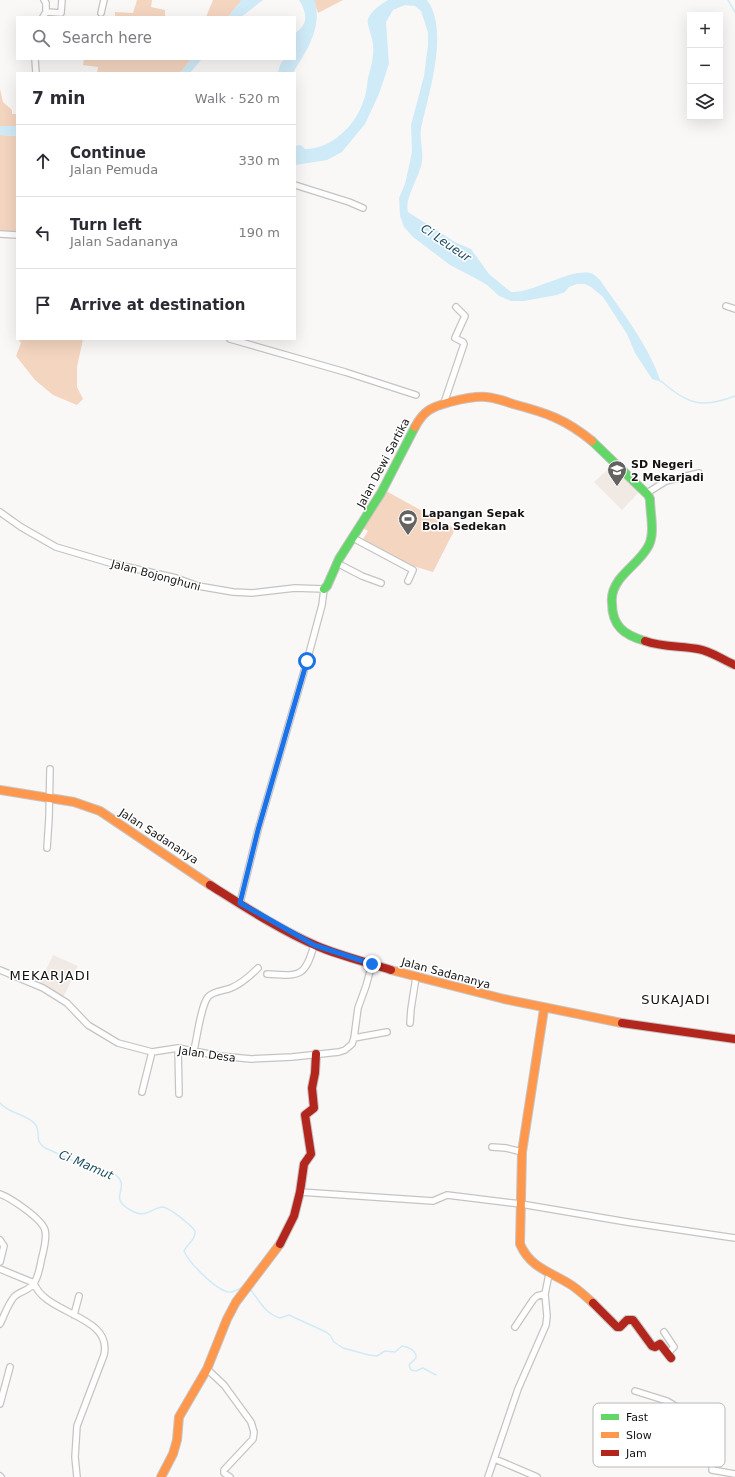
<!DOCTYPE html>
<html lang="en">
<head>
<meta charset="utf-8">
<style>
  body { margin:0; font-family:"DejaVu Sans",sans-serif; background:#f2f2f3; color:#2b2b33 }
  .controls { position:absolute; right:12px; top:12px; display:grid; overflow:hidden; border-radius:0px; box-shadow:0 4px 16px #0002 }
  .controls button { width:36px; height:36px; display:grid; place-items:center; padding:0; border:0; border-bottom:1px solid #e1e1e2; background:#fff; color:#2b2b33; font:20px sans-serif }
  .stop { position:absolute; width:12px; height:12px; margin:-9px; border:3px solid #1a73e8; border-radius:50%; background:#fff }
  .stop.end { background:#1a73e8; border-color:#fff; box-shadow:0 1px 4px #0008 }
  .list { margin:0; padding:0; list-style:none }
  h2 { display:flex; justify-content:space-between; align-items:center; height:52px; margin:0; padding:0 16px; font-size:17px }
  h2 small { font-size:13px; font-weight:400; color:#7c7c81 }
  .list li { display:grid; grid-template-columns:26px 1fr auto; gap:12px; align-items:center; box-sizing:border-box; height:72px; padding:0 16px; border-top:1px solid #e1e1e2 }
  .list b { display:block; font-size:15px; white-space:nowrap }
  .list p { margin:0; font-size:13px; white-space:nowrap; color:#7c7c81 }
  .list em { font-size:13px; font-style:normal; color:#7c7c81 }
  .icon { flex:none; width:22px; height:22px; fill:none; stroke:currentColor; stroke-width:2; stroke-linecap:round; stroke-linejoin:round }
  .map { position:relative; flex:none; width:735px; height:1477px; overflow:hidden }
  .search { position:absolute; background:#fff; box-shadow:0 4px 16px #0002; left:16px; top:16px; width:280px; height:44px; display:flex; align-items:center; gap:10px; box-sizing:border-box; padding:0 14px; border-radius:0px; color:#7c7c81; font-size:15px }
  .panel { position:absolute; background:#fff; box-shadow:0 4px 16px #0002; left:16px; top:72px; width:280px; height:268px; border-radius:0px }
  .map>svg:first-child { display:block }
  .built { fill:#f0e9e4 }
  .green { fill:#f4d5c0 }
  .water { fill:#d0ebf8 }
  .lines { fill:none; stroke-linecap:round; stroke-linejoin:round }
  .stream { stroke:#d0ebf8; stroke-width:1.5 }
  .street-casing { stroke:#c6c4c3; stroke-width:8 }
  .fast-casing { stroke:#c6c4c3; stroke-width:10 }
  .slow-casing { stroke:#c6c4c3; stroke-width:10 }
  .jam-casing { stroke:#c6c4c3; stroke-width:10 }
  .street { stroke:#fefefe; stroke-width:5.5 }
  .fast { stroke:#63d668; stroke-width:8 }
  .slow { stroke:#ff974d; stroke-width:8 }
  .jam { stroke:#b3261e; stroke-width:8 }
  .route { stroke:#1a73e8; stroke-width:5 }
  .labels { text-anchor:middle; stroke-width:3; stroke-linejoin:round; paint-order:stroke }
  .street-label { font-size:11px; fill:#151312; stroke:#fff }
  .poi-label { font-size:11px; font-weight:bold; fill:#151312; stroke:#fff; text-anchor:start }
  .water-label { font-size:12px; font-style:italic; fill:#214f64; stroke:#fff }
  .quarter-label { font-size:13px; letter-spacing:1px; fill:#151312; stroke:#fff }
  .key { fill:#fff; stroke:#b9b8b8; stroke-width:1 }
  .key-label { font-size:11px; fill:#151312 }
</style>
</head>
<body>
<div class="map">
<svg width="735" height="1477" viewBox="0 0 735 1477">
  <rect width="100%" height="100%" fill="#faf8f6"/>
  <path class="built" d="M 614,464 L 640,491 L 622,510 L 594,482 Z
    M 53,955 L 78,966 L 63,998 L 39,984 Z"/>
  <path class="green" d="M 137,0 L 152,0 L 151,7 L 165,10 L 165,16 L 169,17 L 115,17 L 115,12 L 133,13 Z
    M 213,0 L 242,0 L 228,17 L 206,17 Z
    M 314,0 L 343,0 L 318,13 Z
    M 84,59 L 191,59 L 182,71 L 178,73 L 91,73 L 97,73 L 98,67 L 83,65 Z
    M 0,89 L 3,102 L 12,110 L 12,114 L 17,114 L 17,126 L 0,126 Z
    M 0,135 L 17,136 L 17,235 L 0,234 Z
    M 18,339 L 83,339 L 77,367 L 77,387 L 83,399 L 77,405 L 53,395 L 35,380 L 16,356 L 21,343 Z
    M 386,491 L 455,529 L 433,572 L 400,562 L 362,541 L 368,531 L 363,528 Z"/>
  <path class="water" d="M 242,0 L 263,0 L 241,17 L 228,17 Z
    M 299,0 L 314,0 L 315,1 C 322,29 307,50 293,73 L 278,73 L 280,65 L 284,59 L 295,59 L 295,33 C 309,24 307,13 299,0 Z
    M 388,0 L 427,0 C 450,31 428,95 421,129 C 419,141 425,152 421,166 C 418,179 404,200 408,212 L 455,242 L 471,249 L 489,274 L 511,292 C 535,293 573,266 593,274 C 595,275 598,278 600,280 C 622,312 648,344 661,382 L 652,379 L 635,353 L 627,334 L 603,297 L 591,287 L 585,284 L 577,284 L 569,287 L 565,292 L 557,295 L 524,301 L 511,301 L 499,296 L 487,285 L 475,278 L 450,265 L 413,237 L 404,227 L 400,216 L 399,198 L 405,184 L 412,152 L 411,125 L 424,76 L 428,45 L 428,33 L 424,20 L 421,11 L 415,6 L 405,5 L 393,10 L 386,22 L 389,64 L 379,94 L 365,124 L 342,152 L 327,160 L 295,165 L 295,146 L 301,145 L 305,149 C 331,149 355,126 363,102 C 366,95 367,86 368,78 C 371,67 374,57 373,45 C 373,38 366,23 368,19 C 371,11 381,4 388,0 Z
    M 191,59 L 202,59 L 190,73 L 178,73 L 182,71 Z
    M 0,126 L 17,126 L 17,136 L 0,135 Z"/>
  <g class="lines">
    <path class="stream" d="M 728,0 L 735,12
      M 661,381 C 687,404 702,409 735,396
      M 0,1103 C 9,1114 27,1114 35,1124 C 42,1133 33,1140 45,1148 C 62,1155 79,1165 96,1169 C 103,1171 111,1170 117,1176 C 131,1189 105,1198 134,1212 C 147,1218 153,1207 163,1207 C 170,1208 191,1225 195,1231 C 196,1240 187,1244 184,1251 C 189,1263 215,1289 228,1292 C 234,1293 238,1289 243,1287 L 245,1287
      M 250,1289 C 260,1301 264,1313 280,1318 L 289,1315 L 326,1332 L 330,1335 L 334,1342 L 343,1348 L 369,1355 L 377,1356 L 385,1351 L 395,1352 L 402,1346 C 408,1347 414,1349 416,1355 L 416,1358 L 409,1365 L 411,1370 L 416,1371 L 423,1368 L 436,1375"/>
    <defs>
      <path id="street" d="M 44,0 L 46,3 L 46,12
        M 101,13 L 104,0
        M 43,17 L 46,12 L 61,13 L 62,0
        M 35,59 L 36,73
        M 295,185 L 349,202 L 363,208
        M 0,234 L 17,235
        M 726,306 L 735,309
        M 230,339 L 345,372 L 416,395
        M 444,403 L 464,344 L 463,342 L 455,338 L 465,316 L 456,307
        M 647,493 L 666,481 L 699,473
        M 0,512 L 21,527 L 56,547 L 110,563 L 176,578 L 198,586 L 233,592 L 252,593 L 295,588 L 324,589 L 322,605 L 307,661 L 258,830 L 240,903
        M 353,538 L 413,570 L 408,581
        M 337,563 L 362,576 L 381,583
        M 47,848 L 49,818 L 50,769
        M 0,970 L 43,988 L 67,1003 L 88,1025 L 118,1043 L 152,1052 L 178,1048 L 220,1056 L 251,1059 L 292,1057 L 339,1052 L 345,1050 L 352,1044 L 354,1038 L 358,1008 L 366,986 L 372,964
        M 267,974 C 299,976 305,978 314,945
        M 410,1023 L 411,1009 L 416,977
        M 354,1038 L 387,1032
        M 178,1048 L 179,1094
        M 194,1050 C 197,1038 201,1005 208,997 C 213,991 224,991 231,988 C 241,984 250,976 258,968
        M 142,1092 L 152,1052
        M 492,1147 L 506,1148 L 522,1152
        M 300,1192 L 433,1201 L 447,1195 L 521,1204 L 627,1222 L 735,1238
        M 0,1194 C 11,1198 42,1219 45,1230 C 47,1238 44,1249 42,1257 C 40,1265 39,1276 34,1283 C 29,1291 20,1291 14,1297 C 8,1304 4,1316 0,1324
        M 0,1240 L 4,1246 L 0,1262
        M 0,1269 L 34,1283 C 45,1315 113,1315 104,1355 L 77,1426 L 75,1457 L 77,1477
        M 74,1315 L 79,1296
        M 515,1327 L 533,1300 L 537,1296 L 545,1294
        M 664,1332 L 674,1347 L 668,1353
        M 207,1369 L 224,1385 L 251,1422 L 254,1432 L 253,1439 L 224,1470 L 224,1473 L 230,1477
        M 635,1391 L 667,1401 L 682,1410 L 692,1413 L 705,1425 L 709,1431 L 711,1445 L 713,1456 L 712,1470 L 735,1474
        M 0,1404 L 10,1367
        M 495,1459 L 537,1477
        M 0,1476 L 1,1477
        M 488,1477 L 518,1389 L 546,1325 L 547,1316 L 545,1294 L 549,1274"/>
      <path id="fast" d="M 592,441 L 648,495 L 650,499 C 650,513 655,532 649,545 C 642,559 628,568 619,580 C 614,587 611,595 612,603 C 612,626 624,635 645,641
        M 324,589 L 327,586 L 339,559 L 381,493 L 415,427"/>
      <path id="slow" d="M 415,427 C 424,410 432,407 450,402 C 462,399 474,396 486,397 C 495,398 505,401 513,404 C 547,413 565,419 592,441
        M 0,790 L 74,802 L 100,811 L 210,885
        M 391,970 L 504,999 L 622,1023
        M 544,1009 L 522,1152 L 520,1244 C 530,1267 548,1271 568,1283 C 577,1288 585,1296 593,1303
        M 161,1477 L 173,1454 L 177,1440 L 179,1417 L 207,1369 L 227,1319 L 236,1302 L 280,1244"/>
      <path id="jam" d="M 645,641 C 662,647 680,646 698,649 C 711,651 723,660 735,665
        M 210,885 C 245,907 280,930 317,946 C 341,956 366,962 391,970
        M 622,1023 L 735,1039
        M 280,1244 L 294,1216 L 300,1192 L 304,1164 L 311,1154 L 305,1115 L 314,1108 L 312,1088 L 315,1073 L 316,1054
        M 593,1303 L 617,1327 L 620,1327 L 627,1320 L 633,1320 L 652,1346 L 655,1347 L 660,1344 L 671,1358"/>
    </defs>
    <use href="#street" class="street-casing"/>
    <use href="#fast" class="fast-casing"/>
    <use href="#slow" class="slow-casing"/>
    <use href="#jam" class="jam-casing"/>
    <use href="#street" class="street"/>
    <use href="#fast" class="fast"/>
    <use href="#slow" class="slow"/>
    <use href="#jam" class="jam"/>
  </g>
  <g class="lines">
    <path class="route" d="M 307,661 L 258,830 L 240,903 L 314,945 L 372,964"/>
  </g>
  <defs>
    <symbol id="school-pin" viewBox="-11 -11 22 30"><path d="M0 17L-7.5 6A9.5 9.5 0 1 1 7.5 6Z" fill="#656362" stroke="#fff"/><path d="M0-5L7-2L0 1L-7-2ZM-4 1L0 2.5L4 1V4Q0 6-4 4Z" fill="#fff"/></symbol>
    <symbol id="stadium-pin" viewBox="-11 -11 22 30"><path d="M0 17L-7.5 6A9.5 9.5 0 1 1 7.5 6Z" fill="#656362" stroke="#fff"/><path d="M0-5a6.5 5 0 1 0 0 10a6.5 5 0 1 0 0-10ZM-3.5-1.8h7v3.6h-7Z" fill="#fff"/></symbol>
  </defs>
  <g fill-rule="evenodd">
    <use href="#school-pin" x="606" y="459" width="22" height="30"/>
    <use href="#stadium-pin" x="397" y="508" width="22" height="30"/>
  </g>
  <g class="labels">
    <g class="street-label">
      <text transform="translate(383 463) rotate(-62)" y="4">Jalan Dewi Sartika</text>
      <text transform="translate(156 575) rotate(15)" y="4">Jalan Bojonghuni</text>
      <text transform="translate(159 836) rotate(33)" y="4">Jalan Sadananya</text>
      <text transform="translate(446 973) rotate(15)" y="4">Jalan Sadananya</text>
      <text transform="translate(207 1054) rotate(8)" y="4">Jalan Desa</text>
    </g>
    <g class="poi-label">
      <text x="631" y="468">SD Negeri<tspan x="631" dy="13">2 Mekarjadi</tspan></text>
      <text x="422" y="517">Lapangan Sepak<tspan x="422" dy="13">Bola Sedekan</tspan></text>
    </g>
    <g class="water-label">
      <text transform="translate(446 243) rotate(34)" y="4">Ci Leueur</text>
      <text transform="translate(86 1165) rotate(23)" y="4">Ci Mamut</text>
    </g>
    <g class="quarter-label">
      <text x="50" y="980">MEKARJADI</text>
      <text x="676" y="1004">SUKAJADI</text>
    </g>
  </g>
  <rect x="593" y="1403" width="132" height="64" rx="6" class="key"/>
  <rect x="601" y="1414" width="18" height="6" fill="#63d668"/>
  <rect x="601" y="1432" width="18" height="6" fill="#ff974d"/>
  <rect x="601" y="1450" width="18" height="6" fill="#b3261e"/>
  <g class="key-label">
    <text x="626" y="1421">Fast</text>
    <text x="626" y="1439">Slow</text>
    <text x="626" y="1457">Jam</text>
  </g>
</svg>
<div class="controls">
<button>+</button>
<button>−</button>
<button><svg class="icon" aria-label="layers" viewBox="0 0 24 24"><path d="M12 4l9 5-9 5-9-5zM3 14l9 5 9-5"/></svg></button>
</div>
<div class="stop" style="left:307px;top:661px"></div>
<div class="stop end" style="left:372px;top:964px"></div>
<div class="search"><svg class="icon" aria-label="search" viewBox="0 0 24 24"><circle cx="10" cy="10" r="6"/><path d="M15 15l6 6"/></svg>Search here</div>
<section class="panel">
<h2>7 min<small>Walk · 520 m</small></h2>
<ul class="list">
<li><svg class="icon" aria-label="ahead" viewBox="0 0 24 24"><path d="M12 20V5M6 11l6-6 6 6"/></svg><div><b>Continue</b><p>Jalan Pemuda</p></div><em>330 m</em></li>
<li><svg class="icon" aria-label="left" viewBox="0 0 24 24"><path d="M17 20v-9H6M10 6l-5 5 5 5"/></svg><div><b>Turn left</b><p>Jalan Sadananya</p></div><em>190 m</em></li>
<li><svg class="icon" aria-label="arrive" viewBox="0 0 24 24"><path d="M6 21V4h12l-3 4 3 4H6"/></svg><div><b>Arrive at destination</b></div></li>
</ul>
</section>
</div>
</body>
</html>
